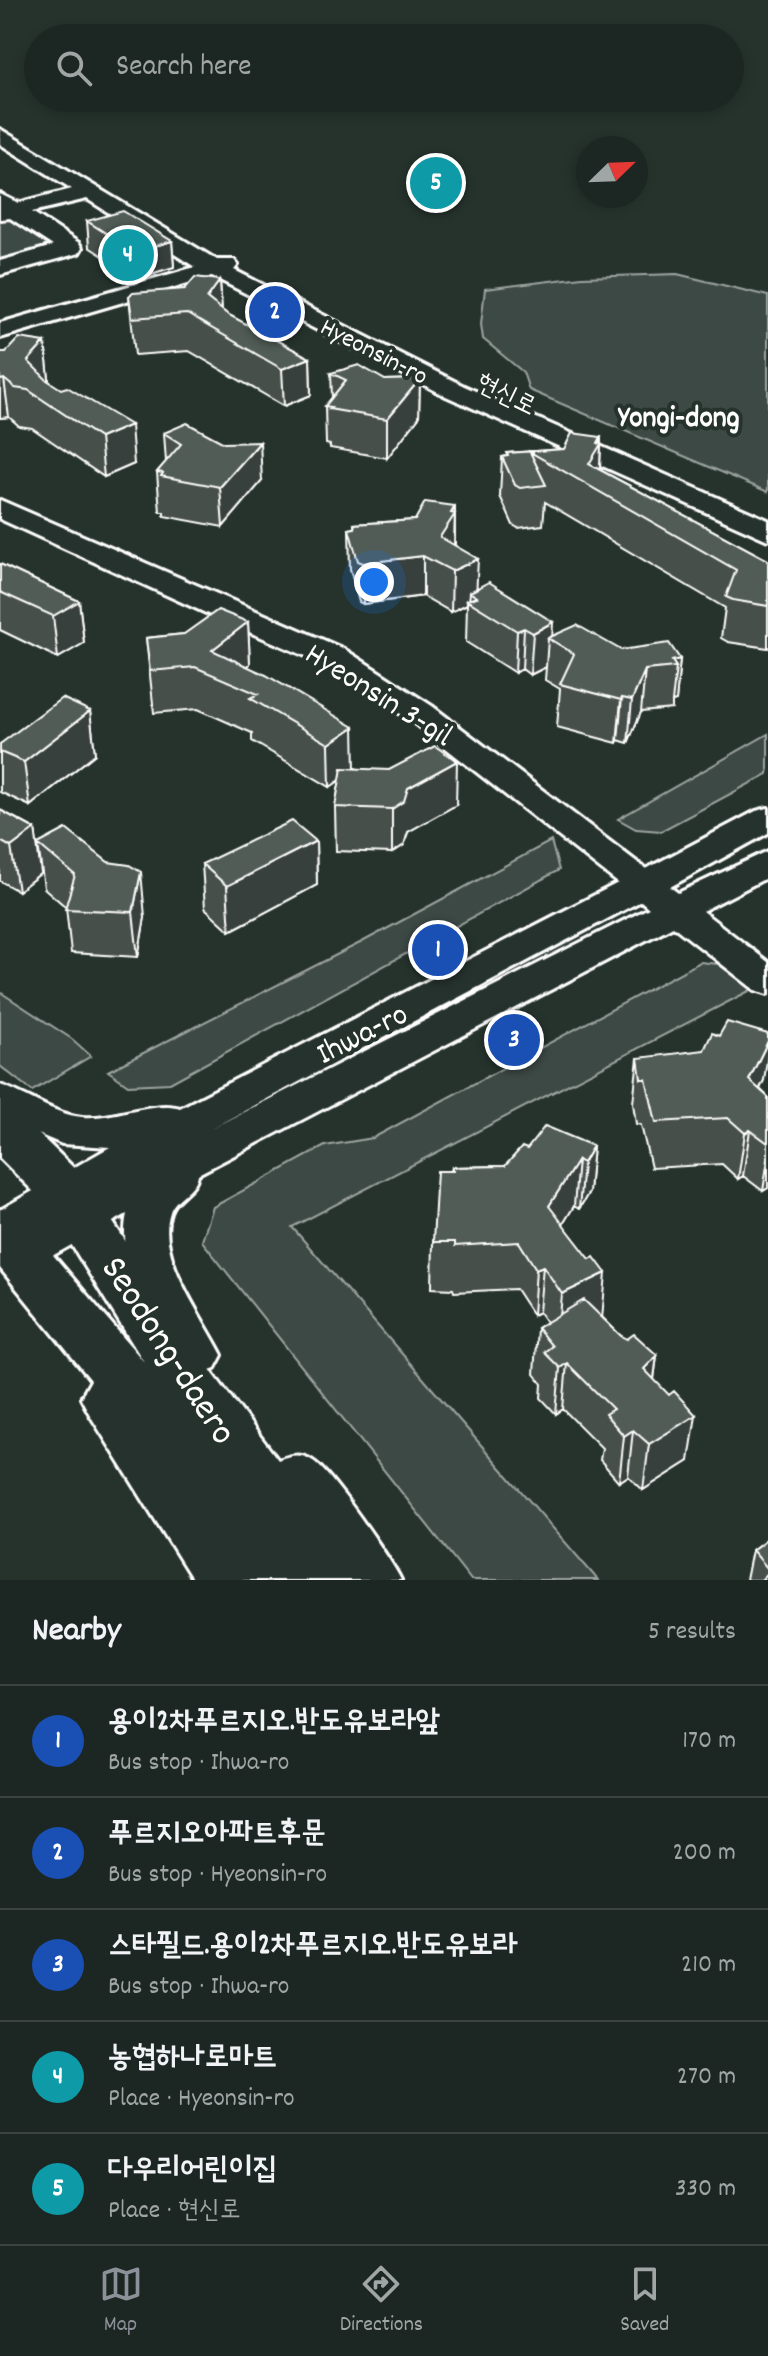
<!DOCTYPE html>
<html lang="en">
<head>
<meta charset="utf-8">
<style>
  body { margin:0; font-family:Dekko,"Poor Story",sans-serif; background:#29322f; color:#f1f3f6 }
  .compass { position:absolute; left:576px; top:136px; width:72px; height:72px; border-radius:50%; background:#1c2622; box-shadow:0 4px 12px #0003; rotate:67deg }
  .you { position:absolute; left:374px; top:582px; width:28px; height:28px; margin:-20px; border:6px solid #fff; border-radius:50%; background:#1a73e8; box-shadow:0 0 0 12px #1a73e833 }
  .badge { display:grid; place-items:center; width:52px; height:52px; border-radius:50%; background:#8c9099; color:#fff; font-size:26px; font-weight:700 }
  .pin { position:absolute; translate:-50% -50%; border:4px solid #fff; box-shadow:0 2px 8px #0006 }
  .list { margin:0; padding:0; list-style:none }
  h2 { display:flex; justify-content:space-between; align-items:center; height:104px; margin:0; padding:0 32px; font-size:34px }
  h2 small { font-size:26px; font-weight:400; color:#a0a5a5 }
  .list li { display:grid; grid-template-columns:52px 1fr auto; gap:24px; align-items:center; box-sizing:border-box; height:112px; padding:0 32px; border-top:2px solid #3a4340 }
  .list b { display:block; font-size:30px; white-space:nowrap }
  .list p { margin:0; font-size:26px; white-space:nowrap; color:#a0a5a5 }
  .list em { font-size:26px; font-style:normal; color:#a0a5a5 }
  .icon { flex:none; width:44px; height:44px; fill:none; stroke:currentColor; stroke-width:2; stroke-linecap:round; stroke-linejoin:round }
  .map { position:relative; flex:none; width:768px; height:1580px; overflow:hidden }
  .search { position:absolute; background:#1c2622; box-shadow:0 4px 12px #0003; left:24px; right:24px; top:24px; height:88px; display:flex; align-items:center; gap:20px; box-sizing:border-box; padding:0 28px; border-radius:44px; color:#a0a5a5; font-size:30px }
  .sheet { height:664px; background:#1c2622 }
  nav { display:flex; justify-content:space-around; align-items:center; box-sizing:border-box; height:112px; border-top:2px solid #3a4340; background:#1c2622; font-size:22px; color:#a0a5a5 }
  nav a { display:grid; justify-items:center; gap:4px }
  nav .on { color:#8c9099 }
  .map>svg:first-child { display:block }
  .green { fill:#3e4944; stroke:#9ea4a2; stroke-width:2 }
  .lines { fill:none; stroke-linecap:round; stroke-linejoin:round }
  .minor-casing { stroke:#fff; stroke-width:6 }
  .major-casing { stroke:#fff; stroke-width:6 }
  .minor { fill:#26332d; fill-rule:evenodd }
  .major { fill:#26332d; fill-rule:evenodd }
  .wall { fill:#464f4b; stroke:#fff; stroke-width:2 }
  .shaded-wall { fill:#39403d; stroke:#fff; stroke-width:2 }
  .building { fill:#515c57; stroke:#fff; stroke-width:2 }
  .labels { text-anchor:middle; stroke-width:8; stroke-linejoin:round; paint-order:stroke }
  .far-street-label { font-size:26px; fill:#fff; stroke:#26332d }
  .far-quarter-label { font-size:30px; font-weight:bold; fill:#fff; stroke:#26332d }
  .street-label { font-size:32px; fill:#fff; stroke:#26332d }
  .near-street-label { font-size:38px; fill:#fff; stroke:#26332d }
</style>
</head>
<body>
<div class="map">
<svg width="768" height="1580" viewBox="0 0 768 1580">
  <rect width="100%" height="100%" fill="#26332d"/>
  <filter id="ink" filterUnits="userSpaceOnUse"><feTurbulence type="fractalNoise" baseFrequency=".0125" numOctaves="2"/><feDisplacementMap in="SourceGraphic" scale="16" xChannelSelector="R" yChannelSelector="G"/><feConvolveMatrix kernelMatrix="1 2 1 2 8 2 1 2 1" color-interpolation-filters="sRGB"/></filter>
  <g filter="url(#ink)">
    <path class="green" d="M 15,217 L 58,247 L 0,263 L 0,221 Z
      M 677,274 L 768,296 L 768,492 L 529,390 L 523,372 L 483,339 L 481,324 L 485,289 L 582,277 Z
      M 768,734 L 768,774 L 661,831 L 636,829 L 618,819 Z
      M 551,841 L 559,870 L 170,1083 L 128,1085 L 108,1071 L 362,942 Z
      M 700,962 L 718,964 L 753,989 L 292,1227 L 598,1580 L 471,1580 L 202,1241 L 213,1207 L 325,1146 L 373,1138 Z
      M 0,992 L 72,1039 L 91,1056 L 32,1091 L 0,1066 Z"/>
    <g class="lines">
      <defs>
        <path id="minor" d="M 0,129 L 217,260 L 234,260 L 238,265 L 234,270 L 464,386 L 768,520 L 768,540 L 446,396 L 212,276 L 0,338 L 0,323 L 195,267 L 87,199 L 32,212 L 79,243 L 82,248 L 79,253 L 0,275 L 0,261 L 53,246 L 10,218 L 0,219 L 0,194 L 18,203 L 72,189 L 0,144 Z
          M 0,500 L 344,649 L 432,706 L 646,869 L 756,811 L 768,808 L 768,833 L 670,887 L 678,893 L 768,851 L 768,877 L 702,911 L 768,962 L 768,994 L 755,990 L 673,926 L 198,1174 C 196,1191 175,1196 170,1212 C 155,1256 203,1317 222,1355 L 215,1368 L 199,1374 L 183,1368 C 159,1324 115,1267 127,1214 L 34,1266 L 19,1271 L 4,1266 L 0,1259 L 0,1210 L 110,1147 L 62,1144 L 0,1118 L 0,1085 C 28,1094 52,1114 82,1117 C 115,1120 152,1100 180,1108 L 618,883 L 410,720 L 322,663 L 219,619 L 0,519 ZM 641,901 L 649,908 L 210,1129 Z"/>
        <path id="major" d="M 0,1108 L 18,1114 L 83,1177 L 214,1375 L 278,1460 C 291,1455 301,1453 313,1461 C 329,1470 392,1561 401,1580 L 193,1580 L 90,1415 L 81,1398 L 91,1380 L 0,1268 L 0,1209 L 19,1215 L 144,1362 L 47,1205 L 0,1158 Z"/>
      </defs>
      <use href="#minor" class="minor-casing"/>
      <use href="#major" class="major-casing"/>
      <use href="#minor" class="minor"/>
      <use href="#major" class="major"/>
    </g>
    <path class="wall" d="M 87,221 L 172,241 L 174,267 L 137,278 L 89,247 Z
      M 220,280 L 222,310 L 227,314 L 310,358 L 311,395 L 284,406 L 189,351 L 135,355 L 129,296 L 185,289 Z
      M 45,342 L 49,379 L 48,380 L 134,464 L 104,477 L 32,428 L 19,426 L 9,417 L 0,418 L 6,352 Z
      M 331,373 L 385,380 L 420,379 L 419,417 L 387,458 L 330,448 L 330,445 L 326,444 L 325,406 L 332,398 Z
      M 164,433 L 262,481 L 223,527 L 164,516 L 164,512 L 160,512 L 157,472 L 166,462 Z
      M 601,444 L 600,470 L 768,560 L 768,648 L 728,642 L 721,638 L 725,608 L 545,502 L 543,525 L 518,528 L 513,525 L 500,496 L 502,457 L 507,456 L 507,453 L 564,449 Z
      M 455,506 L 455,545 L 477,588 L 553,636 L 621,650 L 680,659 L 676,701 L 672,702 L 672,709 L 641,712 L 628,743 L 618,740 L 617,743 L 557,727 L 560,689 L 545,680 L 546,667 L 530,675 L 522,669 L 515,673 L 466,642 L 467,604 L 451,612 L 423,596 L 363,604 L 359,602 L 350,569 L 349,529 L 354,528 L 354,524 L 415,520 Z
      M 0,564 L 79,601 L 84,643 L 58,658 L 0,630 Z
      M 248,622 L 250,664 L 247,666 L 355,768 L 456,805 L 408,832 L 404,845 L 392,853 L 336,851 L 335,807 L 340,780 L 330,787 L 252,741 L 252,733 L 198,709 L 154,713 L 146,638 L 184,634 Z
      M 90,711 L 95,754 L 30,806 L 0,792 L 0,744 Z
      M 0,810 L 35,829 L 41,873 L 18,891 L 0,881 Z
      M 316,841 L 317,885 L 230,931 L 205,908 L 202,864 Z
      M 38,844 L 145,917 L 138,957 L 71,953 L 66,907 L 44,888 Z
      M 638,1058 L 764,1080 L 760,1089 L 768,1097 L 768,1188 L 763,1191 L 743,1176 L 738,1179 L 722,1164 L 651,1168 L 641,1125 L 636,1124 L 633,1103 Z
      M 593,1146 L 589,1192 L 579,1209 L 574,1206 L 563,1224 L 602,1317 L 621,1336 L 657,1355 L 654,1380 L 689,1461 L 643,1490 L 628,1476 L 619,1482 L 600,1460 L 602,1448 L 563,1409 L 556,1414 L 541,1398 L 542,1384 L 534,1374 L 537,1328 L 546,1322 L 539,1312 L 533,1315 L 516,1289 L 454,1292 L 453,1289 L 432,1288 L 433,1242 L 452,1167 L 505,1166 L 527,1149 Z
      M 768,1538 L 768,1580 L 746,1580 L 752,1550 Z"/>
    <path class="shaded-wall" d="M 172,241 L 174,267 L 137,278 L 135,252 Z
      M 220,280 L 222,316 L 207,298 Z
      M 45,342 L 49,379 L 35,395 L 28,361 Z
      M 310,358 L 311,395 L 284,406 L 282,369 Z
      M 4,379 L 9,417 L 0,418 L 0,380 Z
      M 420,379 L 419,417 L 387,458 L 387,419 Z
      M 131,425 L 134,464 L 104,477 L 100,438 Z
      M 601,437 L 601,445 L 601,444 L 599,483 L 589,464 Z
      M 260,442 L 262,481 L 223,527 L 220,487 Z
      M 455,506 L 454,547 L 440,537 Z
      M 423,556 L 423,596 L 363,604 L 363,563 Z
      M 478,559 L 476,597 L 470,592 L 469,602 L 467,600 L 467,604 L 451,612 L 452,571 Z
      M 79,601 L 84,643 L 58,658 L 53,616 Z
      M 248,622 L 250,664 L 228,681 L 212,650 Z
      M 553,622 L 552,641 L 548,638 L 546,667 L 530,675 L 533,633 Z
      M 524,628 L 522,669 L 515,673 L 517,631 Z
      M 680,659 L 676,701 L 672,702 L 676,667 L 672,661 Z
      M 645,670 L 641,712 L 628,743 L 632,700 Z
      M 622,698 L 618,740 L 617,743 L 621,700 Z
      M 90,711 L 95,754 L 30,806 L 24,762 Z
      M 354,727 L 355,770 L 330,787 L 329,744 Z
      M 457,761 L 456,805 L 408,832 L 404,845 L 392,853 L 392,809 L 408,788 Z
      M 35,829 L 41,873 L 18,891 L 11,847 Z
      M 316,841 L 317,885 L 230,931 L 227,886 Z
      M 141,872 L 145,917 L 138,957 L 133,912 Z
      M 768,1041 L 768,1054 L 764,1080 L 742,1126 L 749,1080 Z
      M 750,1130 L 743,1176 L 738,1179 L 745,1133 Z
      M 593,1146 L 589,1192 L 579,1209 L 583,1163 Z
      M 768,1159 L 768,1188 L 763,1191 Z
      M 578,1160 L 574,1206 L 546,1252 L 549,1206 Z
      M 543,1266 L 539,1312 L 533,1315 L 536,1269 Z
      M 606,1273 L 602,1319 L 558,1340 L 562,1294 Z
      M 657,1355 L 651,1402 L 644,1369 Z
      M 567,1363 L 563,1409 L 556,1414 L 560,1368 Z
      M 696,1415 L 689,1461 L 643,1490 L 649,1444 Z
      M 633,1430 L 628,1476 L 619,1482 L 624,1436 Z"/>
    <path class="building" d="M 123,211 L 172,241 L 135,252 L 87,221 Z
      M 195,277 L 220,280 L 207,298 L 227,314 L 310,358 L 282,369 L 187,314 L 132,318 L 129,296 L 133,293 L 185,289 Z
      M 19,338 L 45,342 L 28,361 L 47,380 L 61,389 L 67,387 L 131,425 L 100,438 L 28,390 L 15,388 L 4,379 L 0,380 L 0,352 L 6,352 Z
      M 359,365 L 385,380 L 420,379 L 387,419 L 329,409 L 331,407 L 325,406 L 346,380 L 331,373 Z
      M 187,423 L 224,443 L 260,442 L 220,487 L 161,476 L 163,473 L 157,472 L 181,444 L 164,433 Z
      M 572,433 L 601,437 L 598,443 L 601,444 L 589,464 L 768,560 L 768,606 L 733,600 L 726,597 L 736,570 L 530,452 L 546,485 L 520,488 L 515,485 L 502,457 L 508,456 L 507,453 L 564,449 Z
      M 425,502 L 455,506 L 451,513 L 455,514 L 440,537 L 478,559 L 452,571 L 423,556 L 363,563 L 358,561 L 349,529 L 355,528 L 354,524 L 415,520 Z
      M 0,564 L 79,601 L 53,616 L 0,592 Z
      M 489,582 L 553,622 L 533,633 L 524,628 L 517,631 L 467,600 L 477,597 L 470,592 Z
      M 218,610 L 248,622 L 212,650 L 266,675 L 354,727 L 329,744 L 250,698 L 258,694 L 195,667 L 150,671 L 146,638 L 184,634 Z
      M 577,625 L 621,650 L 669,643 L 680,659 L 672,661 L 676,667 L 645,670 L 632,700 L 622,698 L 621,700 L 560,684 L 574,654 L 548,638 Z
      M 62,698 L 90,711 L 24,762 L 0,752 L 0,744 Z
      M 435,746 L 457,761 L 408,788 L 404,801 L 392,809 L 335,807 L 342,768 L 389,770 Z
      M 0,810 L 35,829 L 11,847 L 0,841 Z
      M 292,821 L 316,841 L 227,886 L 202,864 Z
      M 66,829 L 108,862 L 129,865 L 141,872 L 133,912 L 65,909 L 75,875 L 38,844 Z
      M 727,1022 L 768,1034 L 768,1041 L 749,1080 L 768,1097 L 768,1143 L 750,1130 L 745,1133 L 728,1118 L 656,1122 L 646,1079 L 641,1079 L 638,1058 L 704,1050 L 712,1033 L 719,1036 Z
      M 545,1126 L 593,1146 L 583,1163 L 578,1160 L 549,1206 L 590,1259 L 594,1257 L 606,1273 L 562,1294 L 543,1266 L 536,1269 L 519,1242 L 455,1246 L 455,1242 L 433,1242 L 437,1171 L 453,1171 L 452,1167 L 505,1166 L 522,1147 L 527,1149 Z
      M 584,1300 L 621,1336 L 627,1339 L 634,1334 L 657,1355 L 644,1369 L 669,1395 L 674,1391 L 696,1415 L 649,1444 L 633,1430 L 624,1436 L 605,1414 L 613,1409 L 567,1363 L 560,1368 L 544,1352 L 552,1346 L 537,1328 Z
      M 768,1538 L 768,1569 L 752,1550 Z
      M 768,1573 L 768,1580 L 763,1580 L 762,1579 Z"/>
  </g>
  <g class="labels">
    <g class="far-street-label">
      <text transform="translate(375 350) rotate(27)" y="9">Hyeonsin-ro</text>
      <text transform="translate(507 393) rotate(26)" y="9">현신로</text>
    </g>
    <g class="far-quarter-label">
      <text x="679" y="426">Yongi-dong</text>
    </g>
    <g class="street-label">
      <text transform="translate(380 693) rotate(32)" y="11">Hyeonsin 3-gil</text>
      <text transform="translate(361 1032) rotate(-27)" y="11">Ihwa-ro</text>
    </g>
    <g class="near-street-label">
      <text transform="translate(171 1349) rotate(57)" y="13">Seodong-daero</text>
    </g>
  </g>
</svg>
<svg class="compass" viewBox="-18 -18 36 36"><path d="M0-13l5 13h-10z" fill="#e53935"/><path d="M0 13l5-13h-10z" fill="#a0a5a5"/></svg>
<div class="you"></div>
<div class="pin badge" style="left:438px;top:950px;background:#1a4fb4">1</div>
<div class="pin badge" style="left:275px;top:312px;background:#1a4fb4">2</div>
<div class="pin badge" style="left:514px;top:1040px;background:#1a4fb4">3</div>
<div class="pin badge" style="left:128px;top:255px;background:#0f9aa8">4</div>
<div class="pin badge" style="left:436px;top:183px;background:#0f9aa8">5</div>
<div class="search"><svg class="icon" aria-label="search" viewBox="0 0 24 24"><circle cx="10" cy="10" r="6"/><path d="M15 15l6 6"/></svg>Search here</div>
</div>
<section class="sheet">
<h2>Nearby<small>5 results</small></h2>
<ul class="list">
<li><span class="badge" style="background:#1a4fb4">1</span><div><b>용이2차푸르지오.반도유보라앞</b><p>Bus stop · Ihwa-ro</p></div><em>170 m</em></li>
<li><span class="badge" style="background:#1a4fb4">2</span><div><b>푸르지오아파트후문</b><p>Bus stop · Hyeonsin-ro</p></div><em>200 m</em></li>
<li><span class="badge" style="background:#1a4fb4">3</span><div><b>스타필드.용이2차푸르지오.반도유보라</b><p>Bus stop · Ihwa-ro</p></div><em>210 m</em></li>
<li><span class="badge" style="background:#0f9aa8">4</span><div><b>농협하나로마트</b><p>Place · Hyeonsin-ro</p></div><em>270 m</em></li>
<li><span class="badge" style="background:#0f9aa8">5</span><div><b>다우리어린이집</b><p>Place · 현신로</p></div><em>330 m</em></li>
</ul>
</section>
<nav>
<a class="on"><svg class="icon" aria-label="map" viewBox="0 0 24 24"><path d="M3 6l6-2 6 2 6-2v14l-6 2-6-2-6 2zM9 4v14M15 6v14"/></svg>Map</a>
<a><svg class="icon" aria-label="directions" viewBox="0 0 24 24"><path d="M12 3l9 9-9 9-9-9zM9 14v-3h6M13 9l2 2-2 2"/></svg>Directions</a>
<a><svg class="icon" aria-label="saved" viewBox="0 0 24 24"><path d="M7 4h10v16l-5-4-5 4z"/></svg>Saved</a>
</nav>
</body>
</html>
